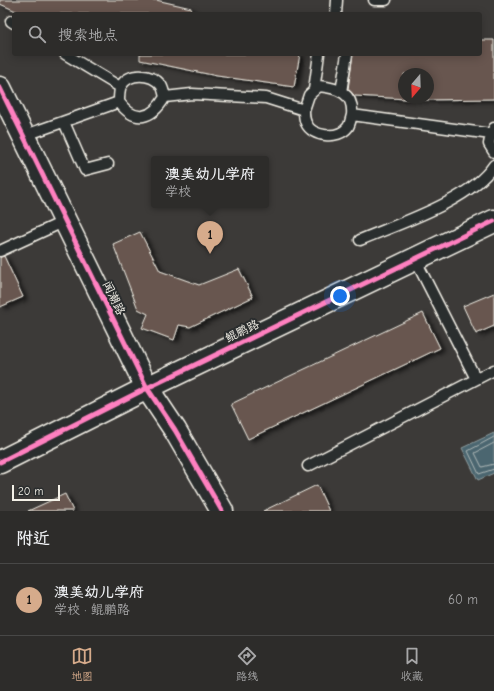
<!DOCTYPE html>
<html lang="zh">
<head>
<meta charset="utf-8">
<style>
  body { margin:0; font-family:"Comic Neue","LXGW WenKai TC",sans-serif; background:#353432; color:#f1f3f6 }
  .compass { position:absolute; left:398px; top:68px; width:36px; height:36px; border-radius:50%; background:#2d2c2a; box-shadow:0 2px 10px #0003; rotate:199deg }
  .scale { position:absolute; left:12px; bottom:10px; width:48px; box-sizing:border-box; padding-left:4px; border:2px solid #f4f1e8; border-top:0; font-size:11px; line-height:14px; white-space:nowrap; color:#f4f1e8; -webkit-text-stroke:3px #2a2d2e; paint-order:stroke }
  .you { position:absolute; left:340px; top:296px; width:14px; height:14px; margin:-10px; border:3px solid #fff; border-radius:50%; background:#1a73e8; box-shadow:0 0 0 6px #1a73e833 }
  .badge { display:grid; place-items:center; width:26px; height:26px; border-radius:50%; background:#d6ab8b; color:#111; font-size:13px; font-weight:700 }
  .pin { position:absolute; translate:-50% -33px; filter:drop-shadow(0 1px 2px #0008) }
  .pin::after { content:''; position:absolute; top:21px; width:14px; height:12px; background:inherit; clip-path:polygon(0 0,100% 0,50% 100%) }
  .popup { position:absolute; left:151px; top:156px; width:118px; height:52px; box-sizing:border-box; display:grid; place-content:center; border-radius:4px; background:#2d2c2a; filter:drop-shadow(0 1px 3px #0005); font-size:13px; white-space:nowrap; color:#a7a7a8 }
  .popup b { font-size:15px; color:#f1f3f6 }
  .popup::after { content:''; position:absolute; left:50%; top:100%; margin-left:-8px; border:8px solid transparent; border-top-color:#2d2c2a }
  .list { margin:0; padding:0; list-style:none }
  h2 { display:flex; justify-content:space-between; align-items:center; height:52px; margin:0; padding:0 16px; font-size:17px }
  h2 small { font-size:13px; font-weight:400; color:#a7a7a8 }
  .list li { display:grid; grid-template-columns:26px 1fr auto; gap:12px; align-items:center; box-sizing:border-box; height:72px; padding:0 16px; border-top:1px solid #484847 }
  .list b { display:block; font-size:15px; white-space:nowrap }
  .list p { margin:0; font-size:13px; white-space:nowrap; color:#a7a7a8 }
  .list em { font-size:13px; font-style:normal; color:#a7a7a8 }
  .icon { flex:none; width:22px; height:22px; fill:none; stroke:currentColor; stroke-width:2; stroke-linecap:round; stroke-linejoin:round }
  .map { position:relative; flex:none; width:494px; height:511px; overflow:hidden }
  .search { position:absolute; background:#2d2c2a; box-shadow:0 2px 10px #0003; left:12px; right:12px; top:12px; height:44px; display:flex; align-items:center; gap:10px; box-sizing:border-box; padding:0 14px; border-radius:4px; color:#a7a7a8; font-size:15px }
  .sheet { height:124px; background:#2d2c2a }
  nav { display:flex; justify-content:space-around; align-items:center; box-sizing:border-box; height:56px; border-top:1px solid #484847; background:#2d2c2a; font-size:11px; color:#a7a7a8 }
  nav a { display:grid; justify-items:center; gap:2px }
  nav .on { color:#d6ab8b }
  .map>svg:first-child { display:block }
  .water { fill:#4b6670; stroke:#8f9ea0 }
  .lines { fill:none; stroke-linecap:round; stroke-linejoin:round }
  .shore { stroke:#b0b9b8; stroke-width:1 }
  .building { fill:#67574f; stroke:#f4f1e8; fill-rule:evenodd; filter:url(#shadow) }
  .service-casing { stroke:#f4f1e8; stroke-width:13 }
  .tertiary-casing { stroke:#f4f1e8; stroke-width:25 }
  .service { stroke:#2a2d2e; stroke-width:10 }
  .tertiary { stroke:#2a2d2e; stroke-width:22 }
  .cycleway-casing { stroke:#2a2d2e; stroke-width:8 }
  .cycleway { stroke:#ff80c0; stroke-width:5 }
  .labels { text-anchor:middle; stroke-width:4; stroke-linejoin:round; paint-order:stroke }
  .street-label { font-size:12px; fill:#f4f1e8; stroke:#2a2d2e }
</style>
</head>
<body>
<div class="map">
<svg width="494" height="511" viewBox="0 0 494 511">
  <defs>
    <filter id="shadow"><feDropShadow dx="4.5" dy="2.5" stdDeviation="2" flood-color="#0009"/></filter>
  </defs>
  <rect width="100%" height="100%" fill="#3c3a38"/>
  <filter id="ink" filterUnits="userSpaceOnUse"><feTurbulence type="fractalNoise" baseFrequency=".025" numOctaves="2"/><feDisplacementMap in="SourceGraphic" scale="8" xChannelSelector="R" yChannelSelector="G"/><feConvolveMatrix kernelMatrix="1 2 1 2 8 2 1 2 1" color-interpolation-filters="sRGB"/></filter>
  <g filter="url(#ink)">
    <path class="water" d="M 494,433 L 494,473 L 478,480 L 462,448 Z"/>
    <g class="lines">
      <path class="shore" d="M 494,437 L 468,451 L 479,474 L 494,469
        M 494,443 L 475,453 L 482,467 L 494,464"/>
    </g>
    <path class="building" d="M 0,0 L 156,0 L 191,8 L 190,14 L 23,14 L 0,4 Z
      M 480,40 L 494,40 L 494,99 L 424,100 L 355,96 L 348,89 L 353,54 L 480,54 ZM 404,74 L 428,74 L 428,98 L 404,98 Z
      M 140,54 L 300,54 L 294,87 L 217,76 L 140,60 Z
      M 140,232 L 160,271 L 199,285 L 239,269 L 253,297 L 190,327 L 179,325 L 174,340 L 142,328 L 148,314 L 138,309 L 113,244 Z
      M 4,256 L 23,297 L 0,307 L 0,257 Z
      M 494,293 L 494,326 L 476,334 L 463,306 Z
      M 423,313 L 440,348 L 248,439 L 231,404 Z
      M 317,485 L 329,511 L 263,511 Z
      M 65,494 L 73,511 L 28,511 Z"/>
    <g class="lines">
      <defs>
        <path id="service" d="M 374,0 L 386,0
          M 336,14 L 337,0
          M 11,21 L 14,23
          M 65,54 L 120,87
          M 314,90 L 319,54
          M 341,92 L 347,54
          M 119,102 C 119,97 119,90 121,86 C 129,72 151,73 161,85 C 163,88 164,93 165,97
          M 304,110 L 309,95 L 319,86 C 338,88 354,93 352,115
          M 64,122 L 85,170 L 108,164
          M 491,134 L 489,144 L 494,152
          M 23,136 L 119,102 C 135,124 152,119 165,97 L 192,94 L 266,98 L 304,110 C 304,114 304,119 306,123 C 312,137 338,140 348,127 C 350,124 351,118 352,115 L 491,134 L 494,128
          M 360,240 C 400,223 470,201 494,165
          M 0,251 L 65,221
          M 415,259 L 476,379
          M 308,466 L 494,370"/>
        <path id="tertiary" d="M 0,88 L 147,388 L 175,430 L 222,511
          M 0,462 L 147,388 L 494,221"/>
      </defs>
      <use href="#service" class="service-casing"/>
      <use href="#tertiary" class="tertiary-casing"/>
      <use href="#service" class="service"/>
      <use href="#tertiary" class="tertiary"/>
      <defs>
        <path id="cycleway" d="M 0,88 L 147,388 L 175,430 L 222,511
          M 0,462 L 147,388 L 494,221"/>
      </defs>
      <use href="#cycleway" class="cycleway-casing"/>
      <use href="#cycleway" class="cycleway"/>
    </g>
  </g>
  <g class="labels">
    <g class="street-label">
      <text transform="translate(114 298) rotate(64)" y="4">闻潮路</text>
      <text transform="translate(242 331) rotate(-26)" y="4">鲲鹏路</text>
    </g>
  </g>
</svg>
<svg class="compass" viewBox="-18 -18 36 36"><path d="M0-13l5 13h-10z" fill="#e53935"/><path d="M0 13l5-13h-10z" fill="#a7a7a8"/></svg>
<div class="scale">20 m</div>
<div class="you"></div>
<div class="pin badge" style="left:210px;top:254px">1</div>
<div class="popup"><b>澳美幼儿学府</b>学校</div>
<div class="search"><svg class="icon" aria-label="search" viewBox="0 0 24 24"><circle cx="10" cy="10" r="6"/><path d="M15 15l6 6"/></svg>搜索地点</div>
</div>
<section class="sheet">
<h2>附近<small></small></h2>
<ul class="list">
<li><span class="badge">1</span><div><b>澳美幼儿学府</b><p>学校 · 鲲鹏路</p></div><em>60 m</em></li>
</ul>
</section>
<nav>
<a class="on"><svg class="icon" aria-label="map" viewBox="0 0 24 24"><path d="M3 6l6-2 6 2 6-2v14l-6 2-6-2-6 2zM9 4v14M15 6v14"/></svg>地图</a>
<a><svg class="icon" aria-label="directions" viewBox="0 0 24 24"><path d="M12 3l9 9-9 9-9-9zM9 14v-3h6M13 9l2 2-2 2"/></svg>路线</a>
<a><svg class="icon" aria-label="saved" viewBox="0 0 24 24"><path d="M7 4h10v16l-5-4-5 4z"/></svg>收藏</a>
</nav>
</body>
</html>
